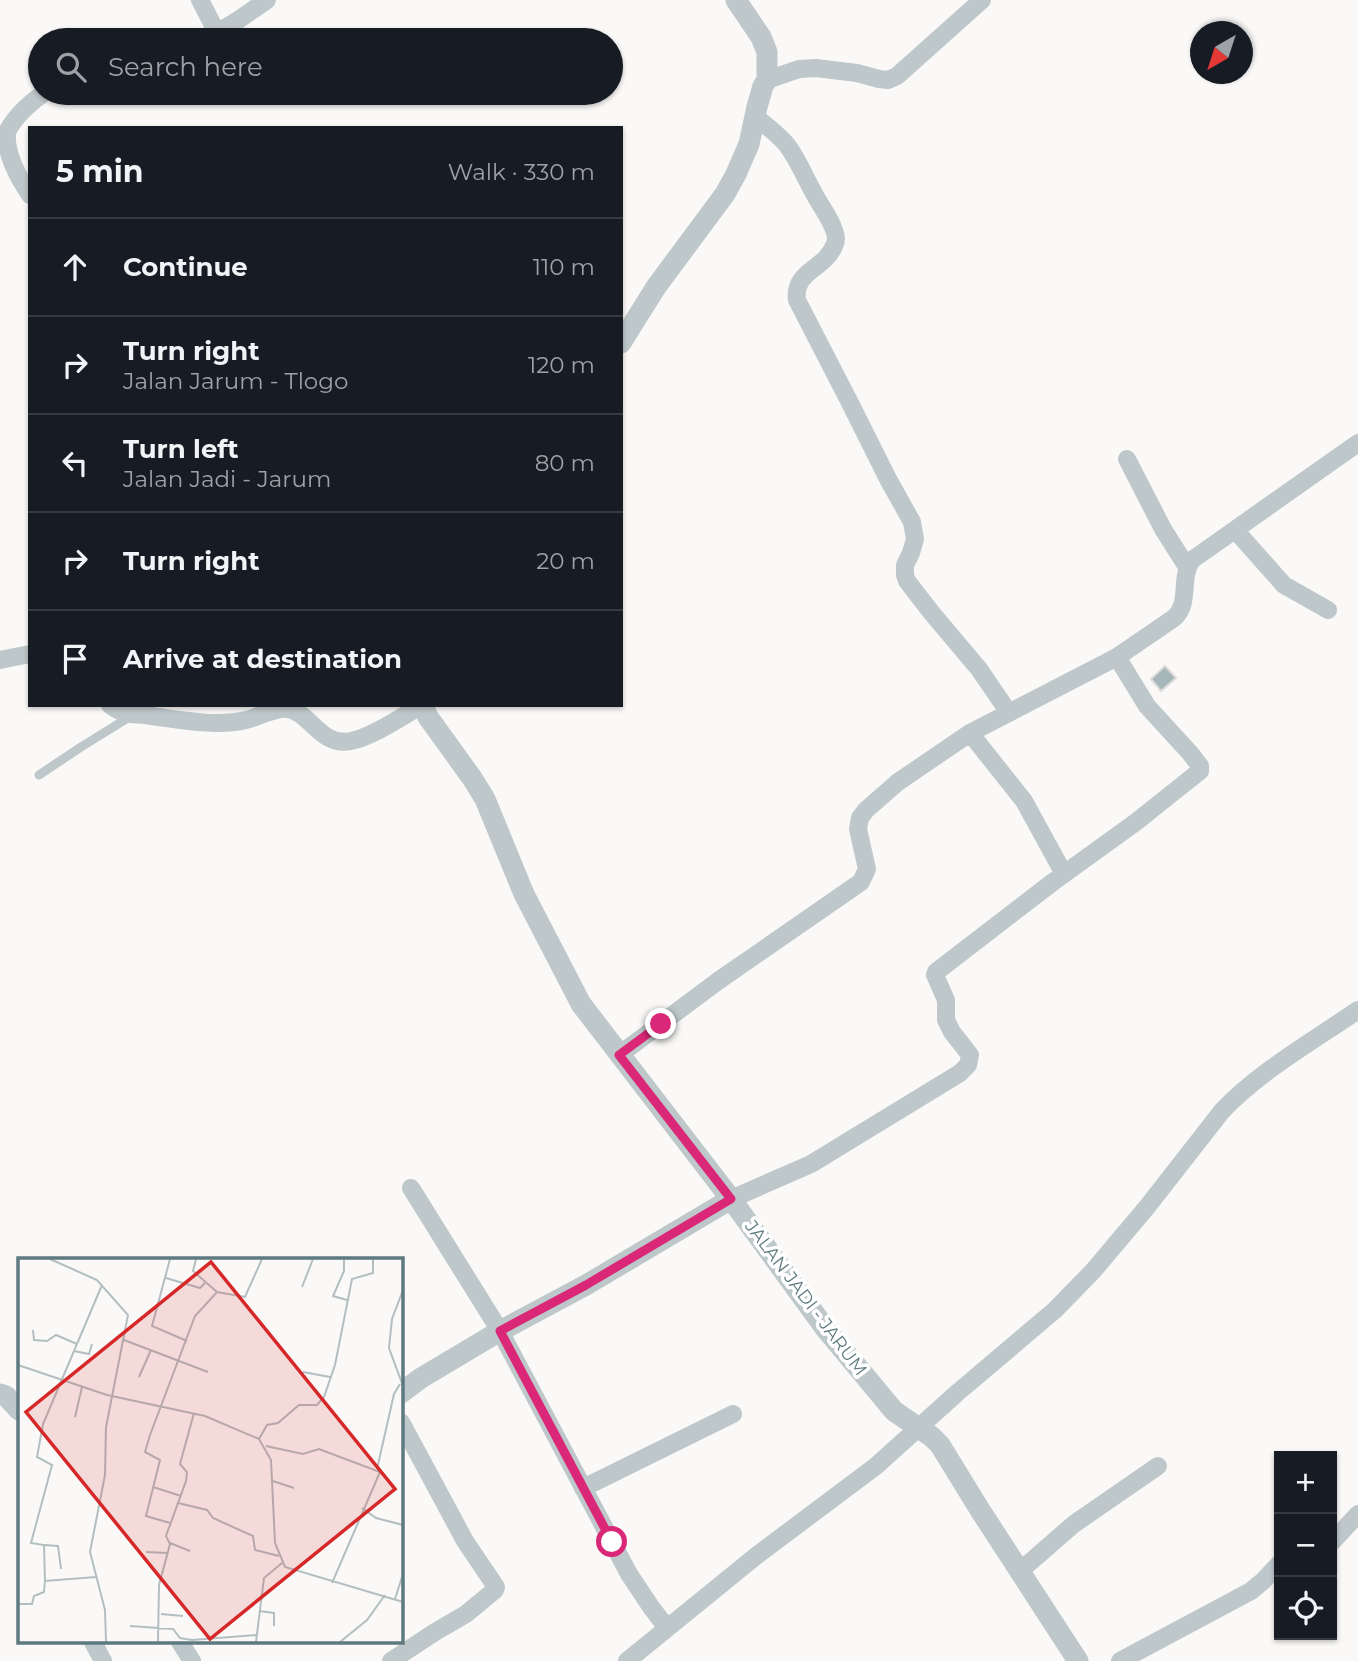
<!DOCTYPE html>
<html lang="en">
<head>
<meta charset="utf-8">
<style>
  body { margin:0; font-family:Montserrat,sans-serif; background:#242831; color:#f1f3f6 }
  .controls { position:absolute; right:21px; bottom:21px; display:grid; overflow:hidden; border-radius:0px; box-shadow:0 2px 5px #0004 }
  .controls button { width:63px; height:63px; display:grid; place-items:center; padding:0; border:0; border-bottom:2px solid #363941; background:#171b24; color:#f1f3f6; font:35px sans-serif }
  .compass { position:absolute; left:1190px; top:21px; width:63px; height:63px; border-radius:50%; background:#171b24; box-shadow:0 2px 5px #0004; rotate:219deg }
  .stop { position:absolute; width:21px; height:21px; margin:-16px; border:5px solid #db2777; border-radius:50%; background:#fff }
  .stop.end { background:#db2777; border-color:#fff; box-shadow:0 2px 7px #0008 }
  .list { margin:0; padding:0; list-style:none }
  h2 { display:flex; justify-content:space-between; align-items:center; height:91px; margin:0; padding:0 28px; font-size:30px }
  h2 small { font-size:23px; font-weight:400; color:#9ea1a6 }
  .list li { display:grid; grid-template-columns:46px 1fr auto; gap:21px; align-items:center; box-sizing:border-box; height:98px; padding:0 28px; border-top:2px solid #363941 }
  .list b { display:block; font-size:26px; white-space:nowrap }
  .list p { margin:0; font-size:23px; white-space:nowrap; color:#9ea1a6 }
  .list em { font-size:23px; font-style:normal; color:#9ea1a6 }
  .icon { flex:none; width:38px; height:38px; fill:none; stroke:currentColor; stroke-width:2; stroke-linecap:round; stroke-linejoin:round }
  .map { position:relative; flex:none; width:1358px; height:1661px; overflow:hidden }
  .search { position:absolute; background:#171b24; box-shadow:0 2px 5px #0004; left:28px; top:28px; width:595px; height:77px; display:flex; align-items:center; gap:18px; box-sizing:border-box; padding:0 24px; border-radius:38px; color:#9ea1a6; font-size:26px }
  .panel { position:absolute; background:#171b24; box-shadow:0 2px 5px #0004; left:28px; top:126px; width:595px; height:581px; border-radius:0px }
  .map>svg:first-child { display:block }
  .building { fill:#a7b6b8; stroke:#dcdbda; stroke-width:2 }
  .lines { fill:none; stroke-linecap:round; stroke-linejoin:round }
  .service { stroke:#bec7c9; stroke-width:9 }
  .minor { stroke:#bec7c9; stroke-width:18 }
  .tertiary { stroke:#bec7c9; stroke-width:21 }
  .route { stroke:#db2777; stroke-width:9 }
  .labels { text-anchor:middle; stroke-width:7; stroke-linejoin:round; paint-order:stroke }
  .street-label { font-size:18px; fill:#5e797f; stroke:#fff }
  .inset-road { fill:none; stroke:#b3bec1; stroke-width:2 }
  .view { fill:#d62828; fill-opacity:0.15; stroke:#d62828; stroke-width:3.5 }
  .inset-edge { fill:none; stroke:#5e797f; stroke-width:3.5 }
</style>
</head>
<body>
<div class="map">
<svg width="1358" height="1661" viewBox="0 0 1358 1661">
  <rect width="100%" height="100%" fill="#faf9f8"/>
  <path class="building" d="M 1165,666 L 1176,678 L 1161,691 L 1151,679 Z"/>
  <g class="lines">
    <path class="service" d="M 39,775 L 81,747 L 131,716"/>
    <path class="minor" d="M 200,0 L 217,33
      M 196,40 C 224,32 244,16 267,0
      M 767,80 L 799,69 L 816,68 L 857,73 L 879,79 L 888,80 L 897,76 L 982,0
      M 754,116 C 766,125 778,134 787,145 C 799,161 806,180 816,197 C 822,208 830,218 834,230 C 836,235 837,241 834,246 C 824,270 793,271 797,300 L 849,401 L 888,479 L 912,522 L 915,539 L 911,553 L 905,565 L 905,575 L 907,581 L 931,612 L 979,669 L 1009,713
      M 30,195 C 18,177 5,154 7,132 C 15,116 30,103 44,93
      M 1127,459 L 1163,529 L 1187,567
      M 1236,531 L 1284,585 L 1328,610
      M 0,660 L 30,654
      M 110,705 C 114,708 119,711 124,713 C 132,715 142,714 151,716 C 181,720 216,727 246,720 C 258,717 270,710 282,709 C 309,706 318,748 351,741 C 372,737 403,716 422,705
      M 970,733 L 1024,801 L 1064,874
      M 619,1055 L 718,981 L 861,882 L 867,869 L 858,829 L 860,818 L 866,810 L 898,782 L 970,733 L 1117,657 L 1174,618 C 1191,603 1179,578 1192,560 L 1358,443
      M 411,1188 L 500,1331 L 629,1574 L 651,1607 L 667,1628
      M 731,1199 L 811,1164 L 960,1073 L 968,1065 L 970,1055 L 952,1032 L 946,1020 L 946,1000 L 935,975 L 936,972 L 1053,882 L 1136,822 L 1200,771 L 1200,766 L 1190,753 L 1147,706 L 1117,657
      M 583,1488 L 733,1414
      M 1332,1542 L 1358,1514
      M 1020,1571 L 1074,1524 L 1158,1466
      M 93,1642 L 103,1661
      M 180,1642 L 192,1661
      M 391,1661 L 435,1632 L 466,1614 L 495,1590 L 496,1587 L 465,1541 L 401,1422
      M 627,1661 L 756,1556 L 876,1466 L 957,1393 L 1055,1310 L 1093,1271 L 1147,1207 L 1222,1111 C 1260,1071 1313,1041 1358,1010
      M 1120,1661 L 1251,1591 L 1263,1581 L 1279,1564"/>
    <path class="tertiary" d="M 621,343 L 656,287 L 725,194 L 736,174 L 749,144 L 757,107 L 763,86 L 767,80 L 767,52 L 761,37 L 736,0
      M 423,705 L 428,717 L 472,778 L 485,799 L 524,894 L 581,1004 L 731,1199 L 825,1328 L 894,1411 L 932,1437 L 940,1445 L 980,1510 L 1078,1661
      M 401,1393 L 421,1378 L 500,1331 L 586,1285 L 731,1199
      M 0,1394 L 6,1396 L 19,1410"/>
  </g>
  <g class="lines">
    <path class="route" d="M 612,1542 L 500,1331 L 586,1285 L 731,1199 L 619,1055 L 661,1024"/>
  </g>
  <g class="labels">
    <g class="street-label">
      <text transform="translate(806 1298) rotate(53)" y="6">JALAN JADI - JARUM</text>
    </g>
  </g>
  <g transform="translate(18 1258)">
    <rect width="385" height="385" fill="#faf9f8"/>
    <path class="inset-road" d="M 32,1 L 79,22 L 110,57 L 88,169 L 87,217 L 72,294 L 87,352 L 88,384M 152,1 L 134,68 L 169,83M 178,1 L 175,13 L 199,34M 326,1 L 326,13 L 315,38 L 329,42M 148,20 L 182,30 L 187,25M 284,29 L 295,1M 385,32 L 374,61 L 371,90 L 385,128M 15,72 L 16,82 L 29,83 L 38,77 L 59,86M 106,82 L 190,114M 56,93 L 71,96 L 74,86M 0,107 L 89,137 L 187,158 L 241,181 L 253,202 L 257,285 L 267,309 L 385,344M 285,114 L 312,119M 121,119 L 133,92M 57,159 L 64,129M 241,181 L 249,167 L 260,165 L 281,147 L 299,147 L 306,139 L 317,107 L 334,21 L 355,15 L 355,1M 248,188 L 285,196 L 301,191 L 362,214 L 314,325M 359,211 L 376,136 L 382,126M 255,223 L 276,230M 135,229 L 163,238M 160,245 L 189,252 L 195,260 L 235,278 L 237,292 L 261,298M 344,250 L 358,260 L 385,267M 152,265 L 128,258 L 142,202 L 127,194 L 132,177 L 177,58 L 199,34 L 227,39 L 244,1M 152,285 L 172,293M 26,287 L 40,288 L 43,311M 128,294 L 150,295M 78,319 L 27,323 L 26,287 L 13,285 L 34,207 L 19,199 L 25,166 L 84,27M 377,341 L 385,316M 0,346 L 14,346 L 16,338 L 26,334 L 27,323M 241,353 L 256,355 L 256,368M 143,356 L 165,358M 112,368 L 155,371 L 162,380 L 174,382 L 239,377M 140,384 L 141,327 L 152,286 L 148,278 L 168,223 L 169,214 L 162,206 L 176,155M 238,384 L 246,320 L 264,305M 322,384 L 349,362 L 367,337"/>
    <path class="view" d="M 193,4 L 377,231 L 192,381 L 8,154 Z"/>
    <rect width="385" height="385" class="inset-edge"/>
  </g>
</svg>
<div class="controls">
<button>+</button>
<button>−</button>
<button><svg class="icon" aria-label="locate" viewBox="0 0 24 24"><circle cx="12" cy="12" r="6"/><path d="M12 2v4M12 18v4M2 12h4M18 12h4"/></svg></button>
</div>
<svg class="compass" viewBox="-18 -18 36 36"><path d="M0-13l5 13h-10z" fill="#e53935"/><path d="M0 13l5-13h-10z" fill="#9ea1a6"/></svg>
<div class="stop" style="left:612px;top:1542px"></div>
<div class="stop end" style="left:661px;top:1024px"></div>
<div class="search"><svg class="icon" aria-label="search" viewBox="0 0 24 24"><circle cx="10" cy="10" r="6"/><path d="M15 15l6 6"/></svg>Search here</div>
<section class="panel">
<h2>5 min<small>Walk · 330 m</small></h2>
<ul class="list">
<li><svg class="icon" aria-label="ahead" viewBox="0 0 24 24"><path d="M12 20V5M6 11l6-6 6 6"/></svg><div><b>Continue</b></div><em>110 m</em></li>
<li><svg class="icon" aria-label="right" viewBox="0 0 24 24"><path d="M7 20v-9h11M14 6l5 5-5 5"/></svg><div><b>Turn right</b><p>Jalan Jarum - Tlogo</p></div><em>120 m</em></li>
<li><svg class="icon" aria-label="left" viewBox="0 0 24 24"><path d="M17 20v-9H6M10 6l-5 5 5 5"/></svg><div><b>Turn left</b><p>Jalan Jadi - Jarum</p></div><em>80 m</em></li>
<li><svg class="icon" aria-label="right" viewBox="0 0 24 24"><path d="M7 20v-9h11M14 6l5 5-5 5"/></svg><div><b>Turn right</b></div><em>20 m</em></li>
<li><svg class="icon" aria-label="arrive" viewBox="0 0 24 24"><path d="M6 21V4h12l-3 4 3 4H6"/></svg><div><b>Arrive at destination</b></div></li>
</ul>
</section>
</div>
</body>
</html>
